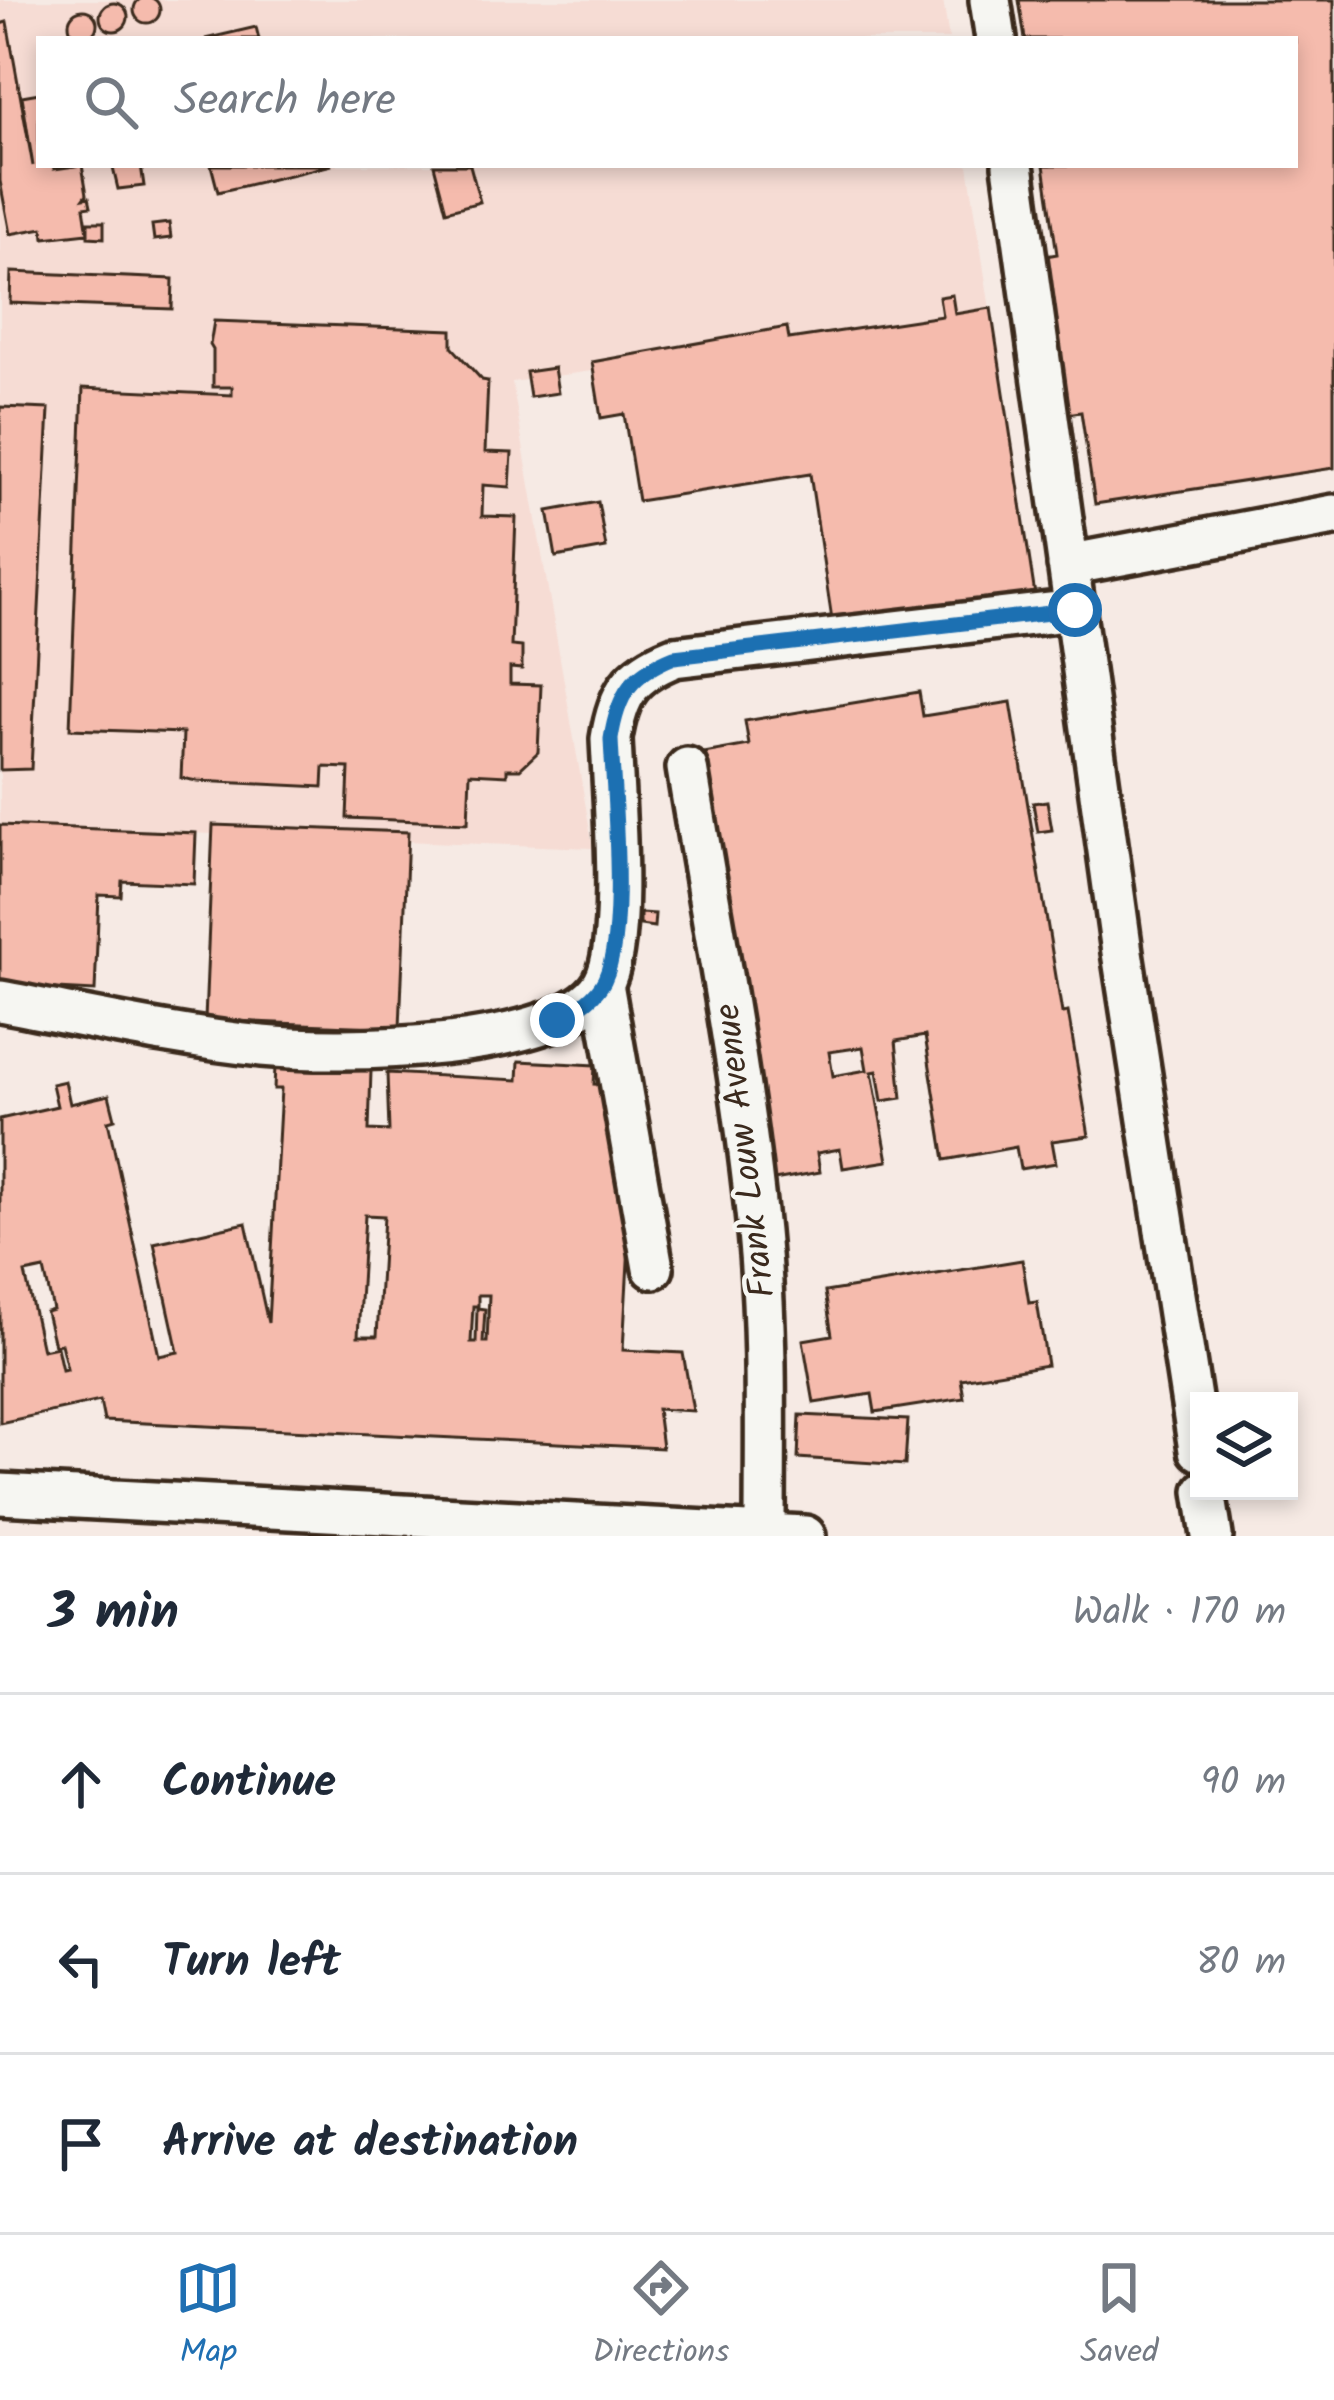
<!DOCTYPE html>
<html lang="en">
<head>
<meta charset="utf-8">
<style>
  body { margin:0; font-family:Kalam,sans-serif; background:#f6f6f7; color:#1f2937 }
  .controls { position:absolute; right:36px; bottom:36px; display:grid; overflow:hidden; border-radius:0px; box-shadow:0 6px 18px #0003 }
  .controls button { width:108px; height:108px; display:grid; place-items:center; padding:0; border:0; border-bottom:3px solid #e0e1e3; background:#fff; color:#1f2937; font:60px sans-serif }
  .stop { position:absolute; width:36px; height:36px; margin:-27px; border:9px solid #1f6fb2; border-radius:50%; background:#fff }
  .stop.end { background:#1f6fb2; border-color:#fff; box-shadow:0 3px 12px #0008 }
  .list { margin:0; padding:0; list-style:none }
  h2 { display:flex; justify-content:space-between; align-items:center; height:156px; margin:0; padding:0 48px; font-size:51px }
  h2 small { font-size:39px; font-weight:400; color:#747a83 }
  .list li { display:grid; grid-template-columns:78px 1fr auto; gap:36px; align-items:center; box-sizing:border-box; height:180px; padding:0 48px; border-top:3px solid #e0e1e3 }
  .list b { display:block; font-size:45px; white-space:nowrap }
  .list em { font-size:39px; font-style:normal; color:#747a83 }
  .icon { flex:none; width:66px; height:66px; fill:none; stroke:currentColor; stroke-width:2; stroke-linecap:round; stroke-linejoin:round }
  .map { position:relative; flex:none; width:1334px; height:1536px; overflow:hidden }
  .search { position:absolute; background:#fff; box-shadow:0 6px 18px #0003; left:36px; right:36px; top:36px; height:132px; display:flex; align-items:center; gap:30px; box-sizing:border-box; padding:0 42px; border-radius:0px; color:#747a83; font-size:45px }
  .sheet { height:696px; background:#fff }
  nav { display:flex; justify-content:space-around; align-items:center; box-sizing:border-box; height:168px; border-top:3px solid #e0e1e3; background:#fff; font-size:33px; color:#747a83 }
  nav a { display:grid; justify-items:center; gap:6px }
  nav .on { color:#1f6fb2 }
  .map>svg:first-child { display:block }
  .built { fill:#f6dcd4 }
  .building { fill:#f5bbad; stroke:#3b2a1e; stroke-width:3; fill-rule:evenodd }
  .lines { fill:none; stroke-linecap:round; stroke-linejoin:round }
  .minor-casing { stroke:#3b2a1e; stroke-width:48 }
  .minor { stroke:#f6f6f2; stroke-width:39 }
  .route { stroke:#1f6fb2; stroke-width:15 }
  .labels { text-anchor:middle; stroke-width:9; stroke-linejoin:round; paint-order:stroke }
  .street-label { font-size:36px; fill:#3b2a1e; stroke:#f6f6f2 }
</style>
</head>
<body>
<div class="map">
<svg width="1334" height="1536" viewBox="0 0 1334 1536">
  <rect width="100%" height="100%" fill="#f6eae4"/>
  <filter id="ink" filterUnits="userSpaceOnUse"><feTurbulence type="fractalNoise" baseFrequency=".00833" numOctaves="2"/><feDisplacementMap in="SourceGraphic" scale="24" xChannelSelector="R" yChannelSelector="G"/><feConvolveMatrix kernelMatrix="1 2 1 2 8 2 1 2 1" color-interpolation-filters="sRGB"/></filter>
  <g filter="url(#ink)">
    <path class="built" d="M 0,0 L 943,0 L 949,39 L 39,39 L 39,165 L 968,165 L 991,316 L 512,382 L 593,848 L 0,826 Z"/>
    <path class="building" d="M134 10a13 13 0 1 1 26 0a13 13 0 1 1-26 0Z
      M 1019,0 L 1334,0 L 1334,468 L 1095,504 L 1081,412 L 1059,415 L 1035,258 L 1057,254 L 1044,165 L 1295,165 L 1295,39 L 1025,39 Z
      M100 17a14 14 0 1 1 28 0a14 14 0 1 1-28 0Z
      M69 24a14 14 0 1 1 28 0a14 14 0 1 1-28 0Z
      M 7,22 L 33,166 L 22,96 L 39,93 L 39,165 L 53,165 L 54,169 L 82,165 L 87,194 L 84,198 L 89,197 L 91,206 L 84,207 L 88,233 L 44,238 L 43,228 L 10,234 L 0,181 L 0,24 Z
      M 256,27 L 259,39 L 205,39 Z
      M 141,165 L 144,186 L 118,189 L 113,168 Z
      M 211,165 L 332,165 L 218,192 Z
      M 434,165 L 470,165 L 480,202 L 446,211 Z
      M 88,222 L 104,222 L 104,238 L 88,237 Z
      M 169,223 L 171,238 L 154,240 L 152,225 Z
      M 11,272 L 173,279 L 172,309 L 10,303 Z
      M 952,295 L 955,314 L 991,308 L 1035,595 L 833,626 L 810,474 L 638,501 L 624,414 L 601,418 L 592,362 L 787,327 L 789,339 L 942,316 L 939,297 Z
      M 214,321 L 452,330 L 452,347 L 482,380 L 488,381 L 485,452 L 512,453 L 510,487 L 483,485 L 482,516 L 516,517 L 511,646 L 522,647 L 522,669 L 510,668 L 510,684 L 541,685 L 538,752 L 520,769 L 507,769 L 507,775 L 470,773 L 468,823 L 347,818 L 349,768 L 324,767 L 323,787 L 197,781 L 181,778 L 183,733 L 70,729 L 83,388 L 232,395 L 232,387 L 213,387 L 213,350 L 210,345 Z
      M 554,368 L 558,393 L 530,397 L 526,372 Z
      M 0,407 L 49,409 L 31,769 L 0,770 Z
      M 598,502 L 606,548 L 556,557 L 548,511 Z
      M 919,692 L 923,716 L 1011,702 L 1062,1013 L 1068,1012 L 1089,1136 L 1052,1141 L 1056,1163 L 1020,1169 L 1016,1147 L 945,1160 L 925,1036 L 896,1041 L 902,1098 L 882,1101 L 877,1071 L 872,1072 L 888,1161 L 843,1168 L 840,1149 L 817,1153 L 820,1172 L 774,1180 L 704,753 L 749,745 L 745,721 ZM 863,1047 L 867,1070 L 833,1076 L 829,1052 Z
      M 1047,801 L 1052,830 L 1038,832 L 1033,803 Z
      M 0,825 L 196,833 L 194,884 L 122,881 L 121,896 L 99,895 L 95,991 L 0,986 Z
      M 213,825 L 408,832 L 400,1028 L 205,1020 Z
      M 640,913 L 655,914 L 654,927 L 640,925 Z
      M 519,1061 L 595,1065 L 594,1084 L 612,1085 L 609,1144 L 625,1145 L 632,1191 L 623,1350 L 683,1353 L 693,1411 L 657,1409 L 662,1448 L 104,1421 L 100,1401 L 0,1423 L 0,1119 L 57,1106 L 52,1084 L 65,1081 L 70,1104 L 109,1095 L 115,1119 L 108,1121 L 159,1356 L 178,1352 L 154,1243 L 246,1223 L 268,1323 L 281,1089 L 274,1089 L 275,1066 L 371,1071 L 369,1130 L 389,1131 L 387,1073 L 518,1080 ZM 365,1215 L 384,1216 L 377,1336 L 358,1336 ZM 44,1269 L 53,1310 L 46,1312 L 54,1345 L 61,1344 L 67,1369 L 62,1370 L 57,1347 L 42,1350 L 25,1273 ZM 478,1295 L 489,1295 L 487,1342 L 483,1342 L 485,1309 L 477,1308 L 476,1342 L 471,1342 L 473,1306 L 478,1306 Z
      M 1022,1260 L 1029,1303 L 1037,1302 L 1047,1365 L 961,1379 L 964,1398 L 875,1412 L 872,1394 L 814,1403 L 803,1340 L 832,1335 L 825,1292 Z
      M 800,1415 L 908,1420 L 905,1465 L 798,1458 Z"/>
    <g class="lines">
      <defs>
        <path id="minor" d="M 990,0 L 996,39
          M 1013,165 L 1122,952 L 1199,1450
          M 1068,565 L 1334,515
          M 687,768 C 712,922 743,1077 758,1232 C 768,1333 765,1435 765,1536
          M 603,984 L 653,1268
          M 0,1001 C 86,1017 174,1037 262,1046 C 334,1053 563,1053 603,984 C 627,943 613,792 611,739 C 618,693 631,674 674,657 L 1075,610
          M 1205,1491 L 1212,1536
          M 0,1494 L 805,1536"/>
      </defs>
      <use href="#minor" class="minor-casing"/>
      <use href="#minor" class="minor"/>
    </g>
  </g>
  <g class="lines" filter="url(#ink)">
    <path class="route" d="M 557,1020 C 573,1011 590,1002 601,986 C 629,946 613,793 611,739 C 618,694 631,674 674,657 L 1075,610"/>
  </g>
  <g class="labels">
    <g class="street-label">
      <text transform="translate(743 1151) rotate(-97)" y="13">Frank Louw Avenue</text>
    </g>
  </g>
</svg>
<div class="controls">
<button><svg class="icon" aria-label="layers" viewBox="0 0 24 24"><path d="M12 4l9 5-9 5-9-5zM3 14l9 5 9-5"/></svg></button>
</div>
<div class="stop" style="left:1075px;top:610px"></div>
<div class="stop end" style="left:557px;top:1020px"></div>
<div class="search"><svg class="icon" aria-label="search" viewBox="0 0 24 24"><circle cx="10" cy="10" r="6"/><path d="M15 15l6 6"/></svg>Search here</div>
</div>
<section class="sheet">
<h2>3 min<small>Walk · 170 m</small></h2>
<ul class="list">
<li><svg class="icon" aria-label="ahead" viewBox="0 0 24 24"><path d="M12 20V5M6 11l6-6 6 6"/></svg><div><b>Continue</b></div><em>90 m</em></li>
<li><svg class="icon" aria-label="left" viewBox="0 0 24 24"><path d="M17 20v-9H6M10 6l-5 5 5 5"/></svg><div><b>Turn left</b></div><em>80 m</em></li>
<li><svg class="icon" aria-label="arrive" viewBox="0 0 24 24"><path d="M6 21V4h12l-3 4 3 4H6"/></svg><div><b>Arrive at destination</b></div></li>
</ul>
</section>
<nav>
<a class="on"><svg class="icon" aria-label="map" viewBox="0 0 24 24"><path d="M3 6l6-2 6 2 6-2v14l-6 2-6-2-6 2zM9 4v14M15 6v14"/></svg>Map</a>
<a><svg class="icon" aria-label="directions" viewBox="0 0 24 24"><path d="M12 3l9 9-9 9-9-9zM9 14v-3h6M13 9l2 2-2 2"/></svg>Directions</a>
<a><svg class="icon" aria-label="saved" viewBox="0 0 24 24"><path d="M7 4h10v16l-5-4-5 4z"/></svg>Saved</a>
</nav>
</body>
</html>
